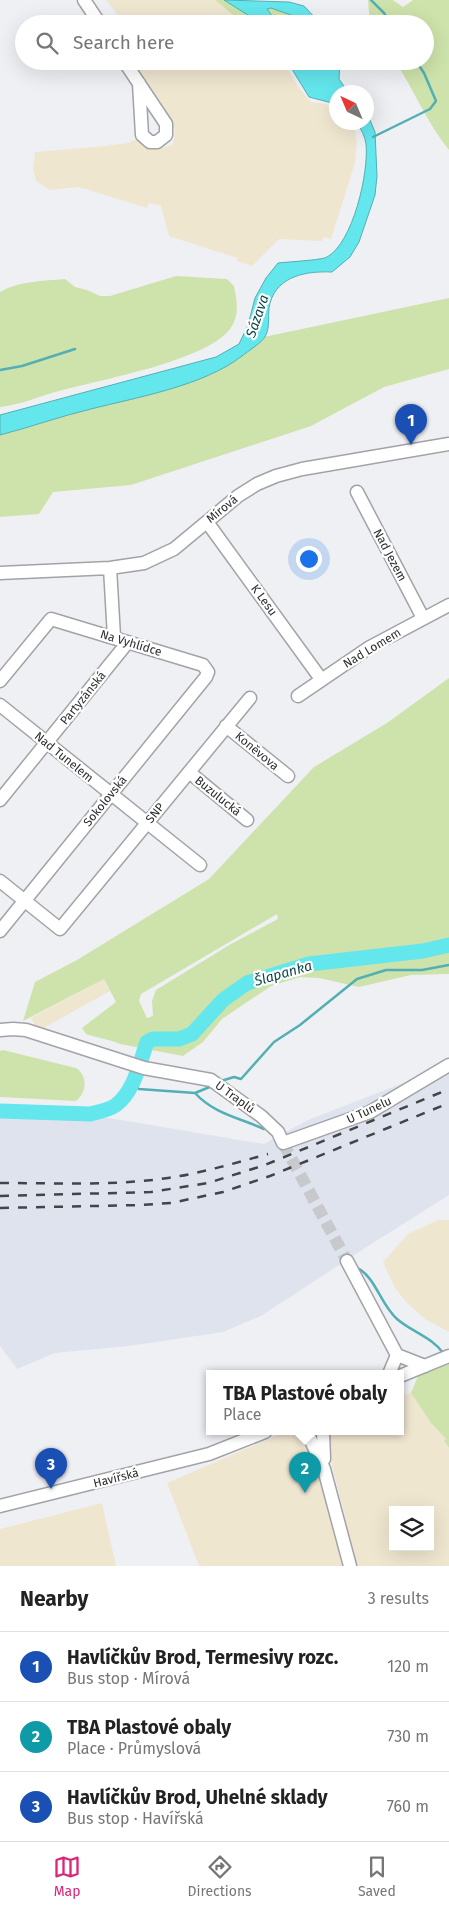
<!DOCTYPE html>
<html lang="en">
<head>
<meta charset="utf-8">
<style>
  body { margin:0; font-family:"Fira Sans",sans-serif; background:#f2f2f2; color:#222 }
  .controls { position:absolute; right:15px; bottom:15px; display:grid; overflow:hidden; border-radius:0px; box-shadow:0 5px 20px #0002 }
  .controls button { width:45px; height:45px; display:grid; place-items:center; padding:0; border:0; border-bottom:1px solid #e0e0e0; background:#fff; color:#222; font:25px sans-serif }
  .compass { position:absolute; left:329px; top:85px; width:45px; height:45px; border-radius:50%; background:#fff; box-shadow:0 5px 20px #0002; rotate:316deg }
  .you { position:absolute; left:308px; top:558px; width:18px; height:18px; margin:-12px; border:4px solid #fff; border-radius:50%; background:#1a73e8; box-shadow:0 0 0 8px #1a73e833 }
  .badge { display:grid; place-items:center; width:32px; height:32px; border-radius:50%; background:#db2777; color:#fff; font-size:16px; font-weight:700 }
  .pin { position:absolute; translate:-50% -41px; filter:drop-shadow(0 1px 2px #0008) }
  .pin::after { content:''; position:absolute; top:26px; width:18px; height:15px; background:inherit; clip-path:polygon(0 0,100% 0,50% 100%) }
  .popup { position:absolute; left:206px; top:1370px; width:198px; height:65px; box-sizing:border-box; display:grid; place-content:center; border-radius:0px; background:#fff; filter:drop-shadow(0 1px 4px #0005); font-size:16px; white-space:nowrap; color:#767676 }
  .popup b { font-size:19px; color:#222 }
  .popup::after { content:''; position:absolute; left:50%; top:100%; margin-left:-10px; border:10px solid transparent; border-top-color:#fff }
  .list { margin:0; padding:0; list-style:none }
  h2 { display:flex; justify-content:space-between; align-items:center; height:65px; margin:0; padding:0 20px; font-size:21px }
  h2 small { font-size:16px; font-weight:400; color:#767676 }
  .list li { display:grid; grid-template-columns:32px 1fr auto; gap:15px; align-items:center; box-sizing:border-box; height:70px; padding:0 20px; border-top:1px solid #e0e0e0 }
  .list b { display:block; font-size:19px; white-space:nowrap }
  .list p { margin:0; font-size:16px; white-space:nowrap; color:#767676 }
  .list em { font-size:16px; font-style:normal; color:#767676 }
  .icon { flex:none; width:28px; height:28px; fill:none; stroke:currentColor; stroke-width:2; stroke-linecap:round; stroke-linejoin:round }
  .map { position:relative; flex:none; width:449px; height:1566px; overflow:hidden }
  .search { position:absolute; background:#fff; box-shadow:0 5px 20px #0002; left:15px; right:15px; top:15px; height:55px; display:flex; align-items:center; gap:12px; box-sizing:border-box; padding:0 18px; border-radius:28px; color:#767676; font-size:19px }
  .sheet { height:275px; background:#fff }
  nav { display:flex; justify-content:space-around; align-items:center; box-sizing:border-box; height:70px; border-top:1px solid #e0e0e0; background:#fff; font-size:14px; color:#767676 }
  nav a { display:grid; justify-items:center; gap:2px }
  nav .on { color:#db2777 }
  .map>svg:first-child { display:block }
  .built { fill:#dfe3ee }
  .industrial { fill:#efe6d0; fill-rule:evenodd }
  .green { fill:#cee2ab; fill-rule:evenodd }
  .water { fill:#63e7ed; stroke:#52afb4 }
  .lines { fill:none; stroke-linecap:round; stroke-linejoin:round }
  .stream { stroke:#52afb4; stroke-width:2.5 }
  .river { stroke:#63e7ed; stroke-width:15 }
  .minor-tunnel { stroke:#c8c9cc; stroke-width:12; stroke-dasharray:12 6; stroke-linecap:butt }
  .minor-casing { stroke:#a2a3a7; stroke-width:15 }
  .minor { stroke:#fff; stroke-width:12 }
  .rail { stroke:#434445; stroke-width:2.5; stroke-dasharray:9 9; stroke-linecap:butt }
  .labels { text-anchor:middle; stroke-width:4.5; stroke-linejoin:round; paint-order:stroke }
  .street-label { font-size:12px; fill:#2c2d2e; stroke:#fff }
  .water-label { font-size:14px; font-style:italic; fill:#0b484b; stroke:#fff }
</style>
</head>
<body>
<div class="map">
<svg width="449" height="1566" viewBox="0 0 449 1566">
  <rect width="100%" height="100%" fill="#eff0f4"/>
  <path class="built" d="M 449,1070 L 449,1195 L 365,1248 L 261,1316 L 223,1332 L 129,1346 L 55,1353 L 17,1369 L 0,1346 L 0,1118 L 82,1120 L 103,1117 L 264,1144 L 308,1120 L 411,1080 Z"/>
  <path class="industrial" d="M 106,0 L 224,0 L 251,24 L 125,24 Z
    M 131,61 L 283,61 L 298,87 L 311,102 L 326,104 L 336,109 L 336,122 L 353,123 L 357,142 L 355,163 L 331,239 L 323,237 L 322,241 L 279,239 L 252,266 L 237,261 L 237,258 L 169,236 L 161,206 L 149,203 L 147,208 L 79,187 L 50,190 L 36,181 L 33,169 L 35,152 L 105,146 L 128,143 L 139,138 L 154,147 L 166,147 L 173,144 L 175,131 L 172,125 Z
    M 104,979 L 110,991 L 38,1031 L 31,1018 Z
    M 438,1220 L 449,1220 L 449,1332 L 425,1319 L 407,1303 L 395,1288 L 383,1262 L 408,1234 Z
    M 411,1393 L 431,1423 L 446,1439 L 444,1441 L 449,1448 L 449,1566 L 199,1566 L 167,1483 L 285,1432 L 289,1432 L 295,1433 L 308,1445 L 334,1513 L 345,1516 L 332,1466 L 328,1432 L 400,1432 L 400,1396 ZM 393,1510 L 430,1510 L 430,1547 L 393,1547 Z
    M 102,1503 L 116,1566 L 0,1566 L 0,1529 Z"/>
  <path class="green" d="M 215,0 L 224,0 L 262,24 L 244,24 Z
    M 368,0 L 393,0 L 403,7 L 413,0 L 449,0 L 449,150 C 427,123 414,90 395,61 L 425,61 L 425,24 L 370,24 Z
    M 266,8 C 275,7 300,18 307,24 L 278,24 Z
    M 176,276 L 227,279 L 234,286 C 237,302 240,315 230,329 C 206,361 99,380 59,391 C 40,396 20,405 0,407 L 0,292 C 19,281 43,281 65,279 L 75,287 L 87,290 L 100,296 L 110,296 Z
    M 449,298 L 449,369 L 384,387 L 311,426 L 131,485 L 53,492 L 39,514 L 0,517 L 0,435 L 89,409 L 171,389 L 217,371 L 239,358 L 264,337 Z
    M 449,678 L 449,974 L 411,975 L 359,987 L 319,978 L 300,977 L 271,986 L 222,1019 L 203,1042 L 183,1056 L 120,1044 C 109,1039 97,1038 86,1034 L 82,1028 L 116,1002 L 104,979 L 23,1021 L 35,982 L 77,960 L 209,879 L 314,767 L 387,723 ZM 277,914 L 278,919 L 231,944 L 156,990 L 152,1001 L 153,1016 L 147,1018 L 139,1001 L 141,994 Z
    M 3,1050 L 76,1068 C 88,1076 87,1092 76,1101 L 0,1097 L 0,1051 Z
    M 449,1364 L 449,1448 L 444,1441 L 446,1439 L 431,1423 L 411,1393 L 418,1376 Z"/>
  <path class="water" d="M 224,0 L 289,2 L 304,6 L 321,24 L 307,24 L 302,19 L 271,8 L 267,9 L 278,24 L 262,24 Z
    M 287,61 C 302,61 316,60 328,68 L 331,66 L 332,61 L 340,61 L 339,79 L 348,92 L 336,92 L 336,104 L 309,97 Z
    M 367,113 L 375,132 L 377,176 L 375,195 L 359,242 L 350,257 L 332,272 C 308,271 278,275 270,303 C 267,314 271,326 265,337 C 260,344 248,351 242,356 C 203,386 138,397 91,409 C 61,416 31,427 0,435 L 0,415 L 216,357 L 239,344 L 248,325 L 255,298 L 266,278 L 278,263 C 286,262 323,260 327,257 C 353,243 369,172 366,144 C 365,136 361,129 357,123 L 366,122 Z"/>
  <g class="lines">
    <path class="stream" d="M 371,0 L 384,13 L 391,24
      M 373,137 L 430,109 L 436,101 L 424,73 L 416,61
      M 0,370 L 22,366 L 75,349
      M 221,1081 L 234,1077 L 241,1079 L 274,1042 L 300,1025 L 357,979 L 386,970 L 422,970 L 449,965
      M 131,1083 L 139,1089 L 195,1093 C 214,1114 240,1118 264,1129
      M 195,1093 L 212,1086
      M 356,1267 C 376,1277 380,1304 397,1319 C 412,1332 432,1337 444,1354"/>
    <path class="river" d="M 0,1111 L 90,1114 C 99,1112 109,1110 116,1105 C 134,1092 140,1062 147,1042 L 153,1039 L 179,1039 L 192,1034 L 223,1000 L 247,983 L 309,964 L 423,951 L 449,945"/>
    <path class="minor-tunnel" d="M 283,1143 L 347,1261"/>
    <defs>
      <path id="minor" d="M 84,0 L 100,24
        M 124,61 L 166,124 L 166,135 L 157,142 L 150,142 L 142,135 L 139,83
        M 357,492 L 423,618
        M 207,522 L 321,679
        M 110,568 L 114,637
        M 0,573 L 110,568 L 144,563 L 174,549 L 238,496 L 257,484 L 276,476 L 302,469 L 449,444
        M 0,681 L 51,619 L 203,665 L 208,672 L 206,677 L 0,931
        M 298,696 L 370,647 L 449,605
        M 0,705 L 200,865
        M 226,726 L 288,776
        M 189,772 L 247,820
        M 0,800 L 128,642
        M 0,881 L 60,929 L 250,698
        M 0,1030 L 13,1029 L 26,1030 L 144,1068 L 211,1080 L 261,1116 L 278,1132 L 283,1143 L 370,1112 L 449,1065
        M 347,1261 L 397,1355 L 425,1366
        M 389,1374 L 397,1355
        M 400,1376 L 449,1356
        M 307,1432 L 324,1469 L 350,1566
        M 323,1432 L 324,1459
        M 0,1506 L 209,1454 L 265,1432"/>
    </defs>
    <use href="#minor" class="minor-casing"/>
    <use href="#minor" class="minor"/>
    <path class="rail" d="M 0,1183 C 56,1183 113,1186 168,1178 C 202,1173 235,1163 268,1154
      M 0,1196 L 151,1192 L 208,1183 L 265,1165 L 449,1089
      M 0,1208 L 141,1205 L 171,1203 L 223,1192 L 270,1176 L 449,1103"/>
  </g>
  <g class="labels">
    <g class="street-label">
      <text transform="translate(222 509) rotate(-39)" y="4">Mírová</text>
      <text transform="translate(390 555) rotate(62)" y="4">Nad Jezem</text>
      <text transform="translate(264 600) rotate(54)" y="4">K Lesu</text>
      <text transform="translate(131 643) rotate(17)" y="4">Na Vyhlídce</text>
      <text transform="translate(372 648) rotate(-31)" y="4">Nad Lomem</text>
      <text transform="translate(83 698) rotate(-51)" y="4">Partyzánská</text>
      <text transform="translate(257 751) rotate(40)" y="4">Koněvova</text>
      <text transform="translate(64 757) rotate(39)" y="4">Nad Tunelem</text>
      <text transform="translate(218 796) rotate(39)" y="4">Buzulucká</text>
      <text transform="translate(105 801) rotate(-51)" y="4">Sokolovská</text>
      <text transform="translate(155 813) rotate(-51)" y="4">SNP</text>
      <text transform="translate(235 1097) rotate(36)" y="4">U Traplů</text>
      <text transform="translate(369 1110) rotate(-25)" y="4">U Tunelu</text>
      <text transform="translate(116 1478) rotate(-14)" y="4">Havířská</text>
    </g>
    <g class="water-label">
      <text transform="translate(257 316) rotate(-71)" y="5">Sázava</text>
      <text transform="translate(283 973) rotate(-16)" y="5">Šlapanka</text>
    </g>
  </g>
</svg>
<div class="controls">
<button><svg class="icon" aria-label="layers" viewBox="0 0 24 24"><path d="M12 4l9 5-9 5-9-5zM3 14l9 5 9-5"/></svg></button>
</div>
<svg class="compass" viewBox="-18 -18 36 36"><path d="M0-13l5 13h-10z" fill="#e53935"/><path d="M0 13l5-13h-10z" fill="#767676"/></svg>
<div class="you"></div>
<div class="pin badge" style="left:411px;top:445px;background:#1a4fb4">1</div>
<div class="pin badge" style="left:305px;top:1493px;background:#0f9aa8">2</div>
<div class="popup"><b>TBA Plastové obaly</b>Place</div>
<div class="pin badge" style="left:51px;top:1489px;background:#1a4fb4">3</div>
<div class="search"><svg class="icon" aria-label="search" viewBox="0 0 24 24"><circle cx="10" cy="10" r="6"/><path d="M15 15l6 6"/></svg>Search here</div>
</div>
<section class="sheet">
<h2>Nearby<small>3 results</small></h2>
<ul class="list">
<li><span class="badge" style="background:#1a4fb4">1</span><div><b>Havlíčkův Brod, Termesivy rozc.</b><p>Bus stop · Mírová</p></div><em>120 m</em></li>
<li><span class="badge" style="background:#0f9aa8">2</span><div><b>TBA Plastové obaly</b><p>Place · Průmyslová</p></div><em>730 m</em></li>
<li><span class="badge" style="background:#1a4fb4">3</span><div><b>Havlíčkův Brod, Uhelné sklady</b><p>Bus stop · Havířská</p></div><em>760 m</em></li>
</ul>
</section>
<nav>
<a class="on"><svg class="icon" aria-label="map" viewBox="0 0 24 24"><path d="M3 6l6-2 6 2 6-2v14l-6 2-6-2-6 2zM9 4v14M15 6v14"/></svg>Map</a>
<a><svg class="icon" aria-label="directions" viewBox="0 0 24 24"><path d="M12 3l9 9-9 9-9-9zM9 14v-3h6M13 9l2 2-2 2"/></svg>Directions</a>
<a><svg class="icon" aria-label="saved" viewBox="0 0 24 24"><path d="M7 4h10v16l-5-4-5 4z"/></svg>Saved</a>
</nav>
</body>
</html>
